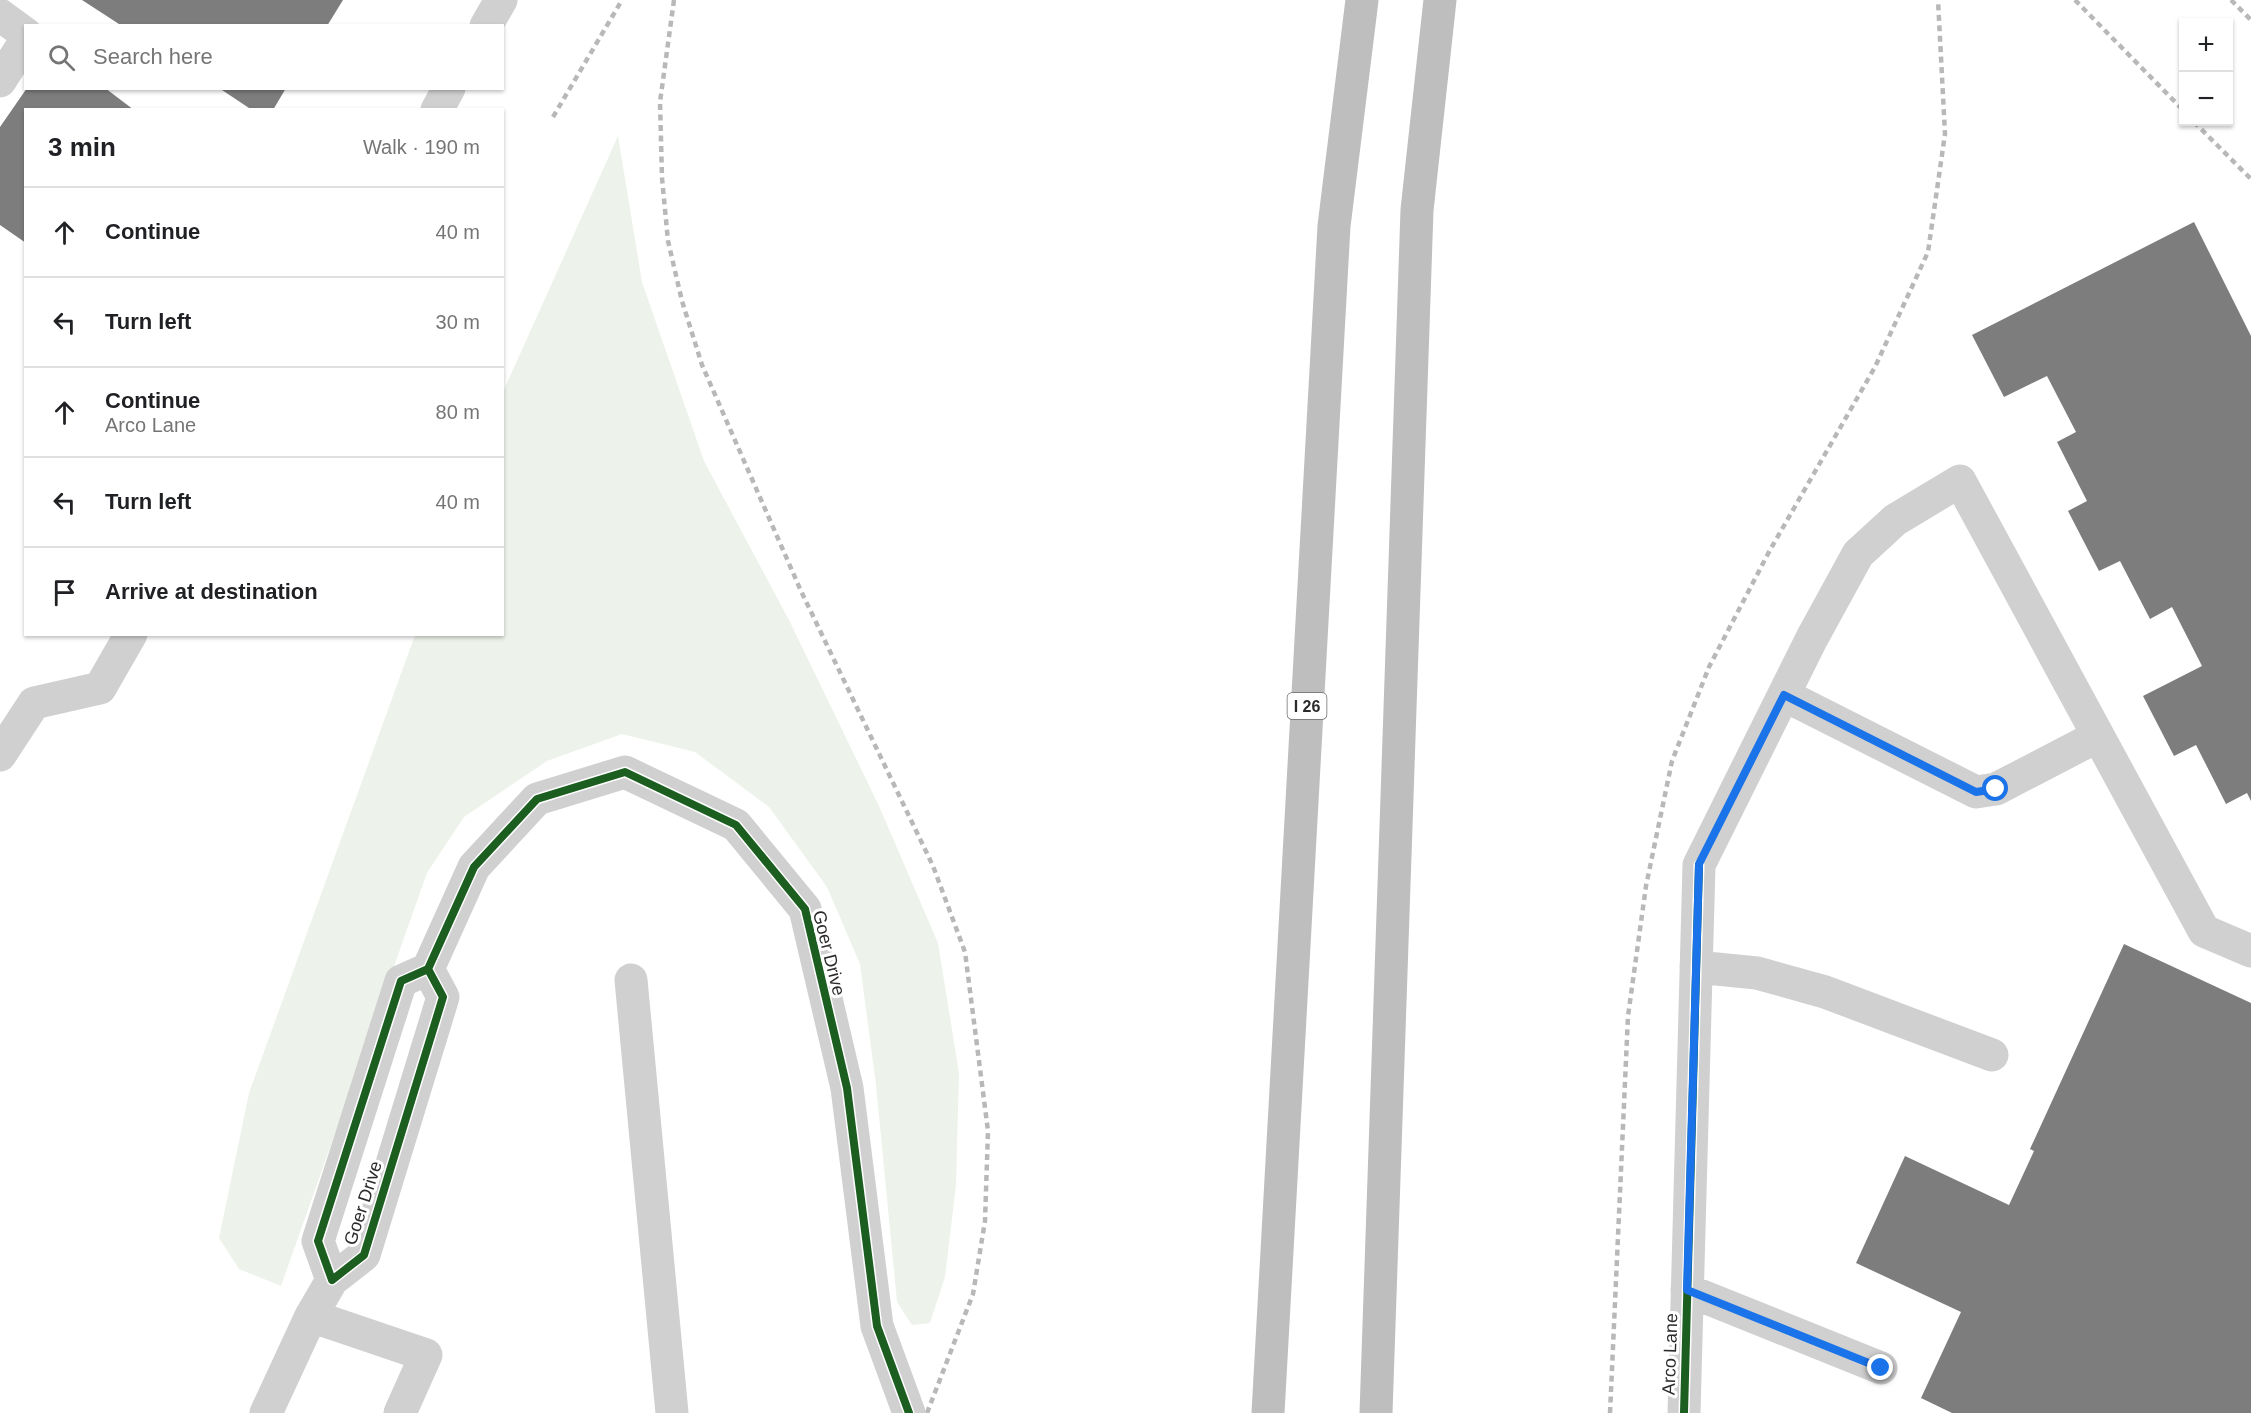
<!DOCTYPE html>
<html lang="en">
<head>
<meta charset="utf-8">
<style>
  body { margin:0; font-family:Arial,sans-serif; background:#f6f6f6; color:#202124 }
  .controls { position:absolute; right:18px; top:18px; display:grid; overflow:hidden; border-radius:0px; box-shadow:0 2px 4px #0004 }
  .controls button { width:54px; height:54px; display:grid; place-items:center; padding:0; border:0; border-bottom:2px solid #e0e0e0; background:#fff; color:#202124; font:30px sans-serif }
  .stop { position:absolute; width:18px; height:18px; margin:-14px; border:4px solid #1a73e8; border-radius:50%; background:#fff }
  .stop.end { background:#1a73e8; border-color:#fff; box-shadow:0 2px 6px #0008 }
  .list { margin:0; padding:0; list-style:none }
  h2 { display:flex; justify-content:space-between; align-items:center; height:78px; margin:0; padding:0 24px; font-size:26px }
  h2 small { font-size:20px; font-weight:400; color:#757577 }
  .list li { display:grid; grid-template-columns:39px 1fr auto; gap:18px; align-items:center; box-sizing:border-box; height:90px; padding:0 24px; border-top:2px solid #e0e0e0 }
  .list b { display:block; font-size:22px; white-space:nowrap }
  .list p { margin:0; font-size:20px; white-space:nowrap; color:#757577 }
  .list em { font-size:20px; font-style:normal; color:#757577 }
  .icon { flex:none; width:33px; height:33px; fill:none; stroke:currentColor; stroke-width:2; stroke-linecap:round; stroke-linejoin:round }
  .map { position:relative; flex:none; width:2251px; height:1413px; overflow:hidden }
  .search { position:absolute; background:#fff; box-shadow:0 2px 4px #0004; left:24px; top:24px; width:480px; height:66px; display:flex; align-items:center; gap:15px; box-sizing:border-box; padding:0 21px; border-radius:0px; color:#757577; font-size:22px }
  .panel { position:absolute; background:#fff; box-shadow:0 2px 4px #0004; left:24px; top:108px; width:480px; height:528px; border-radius:0px }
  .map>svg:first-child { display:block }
  .green { fill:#edf3ea }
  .building { fill:#7d7d7d }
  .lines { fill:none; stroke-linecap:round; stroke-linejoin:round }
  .minor { stroke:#d0d0d0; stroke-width:33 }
  .highway { stroke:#bebebe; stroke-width:33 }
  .rail { stroke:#b8b8b8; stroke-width:4.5; stroke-dasharray:6 4.5; stroke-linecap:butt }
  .cycleway-casing { stroke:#fff; stroke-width:11 }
  .cycleway { stroke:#1b5e20; stroke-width:8 }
  .route { stroke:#1a73e8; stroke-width:8 }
  .labels { text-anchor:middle; stroke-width:6; stroke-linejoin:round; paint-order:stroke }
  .shield { fill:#fff; stroke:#6b6b6b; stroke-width:1.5 }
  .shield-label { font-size:16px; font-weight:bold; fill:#2b2b2b }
  .street-label { font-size:18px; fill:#2b2b2b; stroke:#fff }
</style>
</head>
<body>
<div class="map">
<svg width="2251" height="1413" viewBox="0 0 2251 1413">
  <rect width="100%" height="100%" fill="#fff"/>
  <path class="green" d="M 618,136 L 642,282 L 704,461 L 790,622 L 879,806 L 938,943 L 959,1073 L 956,1185 L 945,1277 L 930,1323 L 912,1325 L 897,1302 L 876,1085 L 860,964 L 827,887 L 769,807 L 695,752 L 622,734 L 547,761 L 464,817 L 427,873 L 281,1286 L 239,1269 L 219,1238 L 249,1093 L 415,635 L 502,634 L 503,392 Z"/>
  <path class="building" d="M 82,0 L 343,0 L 327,26 L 122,26 Z
    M 27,88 L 105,88 L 134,110 L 26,110 L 26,243 L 0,225 L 0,127 Z
    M 219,88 L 286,88 L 273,110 L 252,110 Z
    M 2194,222 L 2251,336 L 2251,801 L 2247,793 L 2226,804 L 2196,745 L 2174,756 L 2143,696 L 2202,666 L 2172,607 L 2150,619 L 2120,561 L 2099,571 L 2068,511 L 2087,501 L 2057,442 L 2076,432 L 2047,376 L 2004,397 L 1972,335 Z
    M 2124,944 L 2251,1003 L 2251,1413 L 1952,1413 L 1921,1398 L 1961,1312 L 1856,1263 L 1905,1156 L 2009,1205 L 2034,1151 L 2030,1149 Z"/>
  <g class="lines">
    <path class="minor" d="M 0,15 L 26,34
      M 486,26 L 501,0
      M 0,81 L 26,40
      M 437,110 L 449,88
      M 1784,695 L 1976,792 L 1996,789 L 2098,736
      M 0,755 L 34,703 L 100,688 L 131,634
      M 1696,967 L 1757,973 L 1825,992 L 1992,1055
      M 631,980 L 672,1413
      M 332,1280 L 318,1241 L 401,981 L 428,969 L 474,867 L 537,799 L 625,772 L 736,825 L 805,909 L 847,1088 L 877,1326 L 909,1413
      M 1687,1290 L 1881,1368
      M 311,1316 L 426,1355 L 400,1413
      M 266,1413 L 311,1316 L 332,1280 L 364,1255 L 443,997 L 428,969
      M 1684,1413 L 1699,865 L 1812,638 L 1858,554 L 1895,520 L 1960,481 L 2204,931 L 2251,951"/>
    <path class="highway" d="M 1268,1413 L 1334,226 L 1362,0
      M 1376,1413 L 1417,210 L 1440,0"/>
    <path class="rail" d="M 674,0 L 660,102 L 662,178 L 668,241 L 682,301 L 702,365 L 801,591 L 933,866 L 965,952 L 988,1131 L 985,1221 L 973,1294 L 927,1413
      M 2075,0 L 2184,111
      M 2231,0 L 2251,20
      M 553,117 L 622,0
      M 2194,122 L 2251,179
      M 1610,1413 L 1628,1016 L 1646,886 L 1672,761 L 1709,667 L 1770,550 L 1875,367 L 1928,252 L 1945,134 L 1938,0"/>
    <defs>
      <path id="cycleway" d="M 428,969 L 443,997 L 364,1255 L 332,1280 L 318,1241 L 401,981 L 428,969 L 474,867 L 537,799 L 625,772 L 736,825 L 805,909 L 847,1088 L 877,1326 L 909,1413
        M 1684,1413 L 1699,865"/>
    </defs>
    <use href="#cycleway" class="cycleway-casing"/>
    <use href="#cycleway" class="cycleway"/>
  </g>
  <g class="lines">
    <path class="route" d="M 1881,1368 L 1687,1290 L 1699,864 L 1784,695 L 1976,792 L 1996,789"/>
  </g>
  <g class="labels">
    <rect class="shield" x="1287.5" y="693" width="39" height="26" rx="4.5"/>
    <g class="shield-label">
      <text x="1307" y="712">I 26</text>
    </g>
    <g class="street-label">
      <text transform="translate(829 953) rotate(76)" y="6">Goer Drive</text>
      <text transform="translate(363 1203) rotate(-72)" y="6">Goer Drive</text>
      <text transform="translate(1670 1354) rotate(-88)" y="6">Arco Lane</text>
    </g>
  </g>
</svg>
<div class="controls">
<button>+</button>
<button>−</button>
</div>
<div class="stop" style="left:1996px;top:789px"></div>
<div class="stop end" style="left:1881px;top:1368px"></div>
<div class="search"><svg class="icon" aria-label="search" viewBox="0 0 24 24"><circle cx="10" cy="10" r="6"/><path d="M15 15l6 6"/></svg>Search here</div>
<section class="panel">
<h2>3 min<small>Walk · 190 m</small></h2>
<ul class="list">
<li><svg class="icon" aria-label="ahead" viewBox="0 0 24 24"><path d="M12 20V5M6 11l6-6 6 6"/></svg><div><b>Continue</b></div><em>40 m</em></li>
<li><svg class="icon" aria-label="left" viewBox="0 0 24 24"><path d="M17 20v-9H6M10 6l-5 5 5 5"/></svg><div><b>Turn left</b></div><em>30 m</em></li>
<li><svg class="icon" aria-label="ahead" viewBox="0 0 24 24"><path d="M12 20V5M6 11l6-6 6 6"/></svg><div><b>Continue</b><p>Arco Lane</p></div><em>80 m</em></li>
<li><svg class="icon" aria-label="left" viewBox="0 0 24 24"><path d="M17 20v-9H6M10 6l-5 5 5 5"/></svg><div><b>Turn left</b></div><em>40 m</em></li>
<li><svg class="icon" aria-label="arrive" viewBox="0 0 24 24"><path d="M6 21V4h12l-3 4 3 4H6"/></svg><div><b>Arrive at destination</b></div></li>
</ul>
</section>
</div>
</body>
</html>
